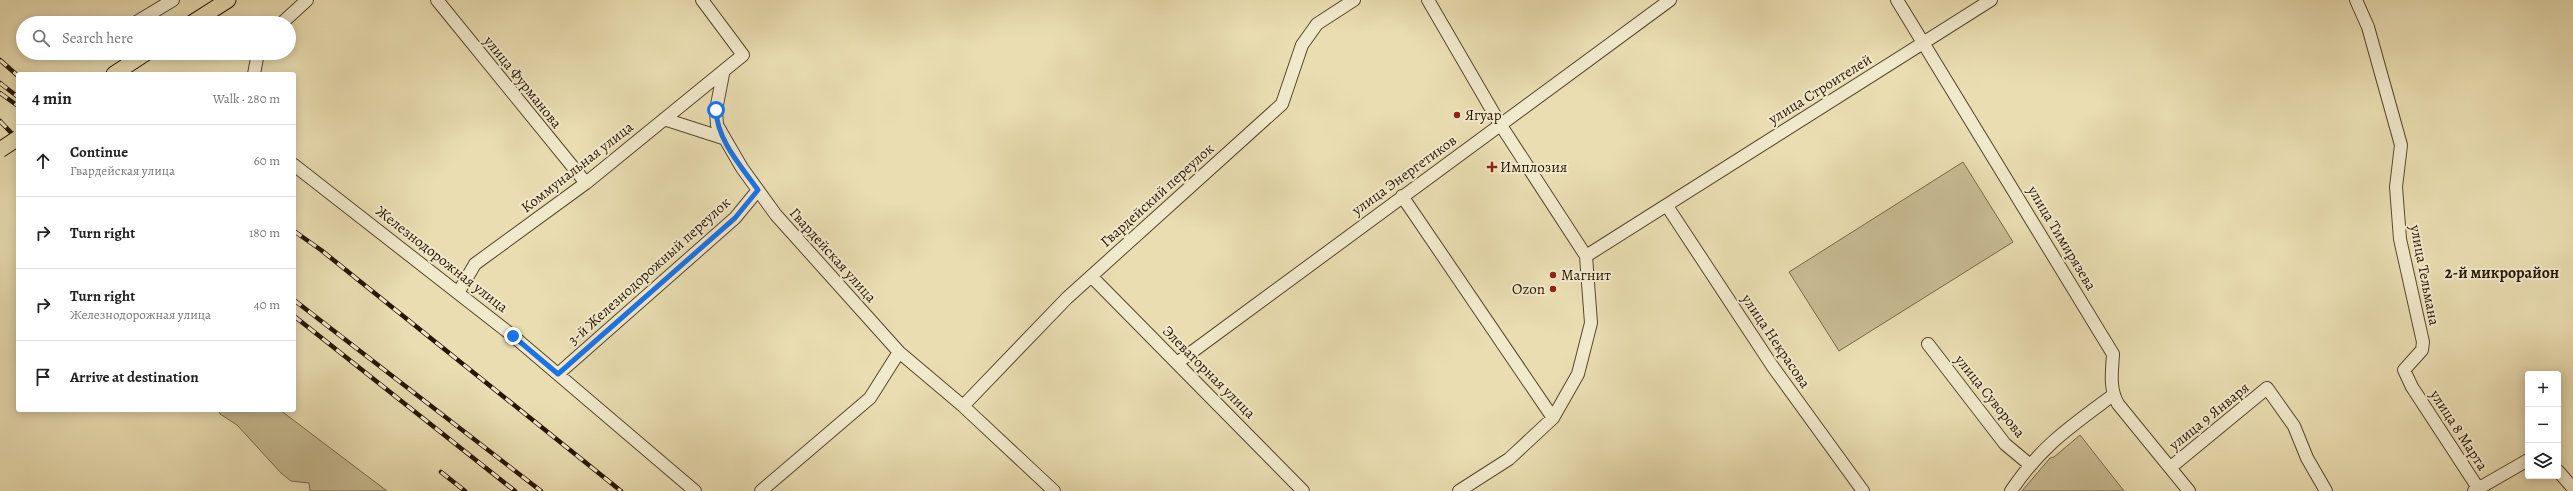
<!DOCTYPE html>
<html lang="en">
<head>
<meta charset="utf-8">
<style>
  body { margin:0; font-family:Alegreya,serif; background:#f2f2f2; color:#222 }
  .controls { position:absolute; right:12px; bottom:12px; display:grid; overflow:hidden; border-radius:4px; box-shadow:0 2px 10px #0003 }
  .controls button { width:36px; height:36px; display:grid; place-items:center; padding:0; border:0; border-bottom:1px solid #e0e0e0; background:#fff; color:#222; font:20px sans-serif }
  .stop { position:absolute; width:12px; height:12px; margin:-9px; border:3px solid #1a73e8; border-radius:50%; background:#fff }
  .stop.end { background:#1a73e8; border-color:#fff; box-shadow:0 1px 4px #0008 }
  .list { margin:0; padding:0; list-style:none }
  h2 { display:flex; justify-content:space-between; align-items:center; height:52px; margin:0; padding:0 16px; font-size:17px }
  h2 small { font-size:13px; font-weight:400; color:#767676 }
  .list li { display:grid; grid-template-columns:26px 1fr auto; gap:12px; align-items:center; box-sizing:border-box; height:72px; padding:0 16px; border-top:1px solid #e0e0e0 }
  .list b { display:block; font-size:15px; white-space:nowrap }
  .list p { margin:0; font-size:13px; white-space:nowrap; color:#767676 }
  .list em { font-size:13px; font-style:normal; color:#767676 }
  .icon { flex:none; width:22px; height:22px; fill:none; stroke:currentColor; stroke-width:2; stroke-linecap:round; stroke-linejoin:round }
  .map { position:relative; flex:none; width:2573px; height:491px; overflow:hidden }
  .search { position:absolute; background:#fff; box-shadow:0 2px 10px #0003; left:16px; top:16px; width:280px; height:44px; display:flex; align-items:center; gap:10px; box-sizing:border-box; padding:0 14px; border-radius:22px; color:#767676; font-size:15px }
  .panel { position:absolute; background:#fff; box-shadow:0 2px 10px #0003; left:16px; top:72px; width:280px; height:340px; border-radius:4px }
  .map>svg:first-child { display:block }
  .green { fill:#c8bb93; stroke:#78684a }
  .lines { fill:none; stroke-linecap:round; stroke-linejoin:round }
  .minor-casing { stroke:#58472d; stroke-width:14 }
  .major-casing { stroke:#281501; stroke-width:17 }
  .minor { stroke:#f1e9cc; stroke-width:12 }
  .major { stroke:#e9ddb1; stroke-width:15 }
  .rail-casing { stroke:#281501; stroke-width:4.5 }
  .rail { stroke:#f1e9cc; stroke-width:3; stroke-dasharray:9; stroke-linecap:butt }
  .major-bridge-casing { stroke:#281501; stroke-width:17; stroke-linecap:butt }
  .major-bridge { stroke:#e9ddb1; stroke-width:15 }
  .route { stroke:#1a73e8; stroke-width:5 }
  .poi-dot { fill:#8f2418; stroke:#f1e9cc; stroke-width:1.5 }
  .labels { text-anchor:middle; stroke-width:4; stroke-linejoin:round; paint-order:stroke }
  .street-label { font-size:15px; fill:#281501; stroke:#f1e9cc }
  .poi-label { font-size:15px; fill:#281501; stroke:#f1e9cc; text-anchor:start }
  .neighbourhood-label { font-size:16px; font-weight:bold; fill:#281501; stroke:#f1e9cc }
</style>
</head>
<body>
<div class="map">
<svg width="2573" height="491" viewBox="0 0 2573 491">
  <rect width="100%" height="100%" fill="#e9ddb1"/>
  <filter id="stains"><feTurbulence type="fractalNoise" baseFrequency=".005" numOctaves="4"/><feColorMatrix values="0 0 0 0 .2 0 0 0 0 .09 0 0 0 0 .02 0 0 0 .5 -.17"/></filter>
  <radialGradient id="worn" r=".72"><stop offset=".6" stop-color="#630" stop-opacity="0"/><stop offset="1" stop-color="#630" stop-opacity=".3"/></radialGradient>
  <path class="green" d="M 1963,162 L 2013,242 L 1839,351 L 1789,272 Z
    M 219,410 L 280,410 L 387,491 L 310,491 L 309,483 L 291,481 L 281,473 L 237,425 L 220,414 Z
    M 2080,435 L 2124,491 L 2022,491 L 2050,458 L 2054,457 Z"/>
  <g class="lines">
    <defs>
      <path id="minor" d="M 437,0 L 586,183
        M 1428,0 L 1500,124 L 1586,256 L 1591,323 L 1578,374 L 1553,418 L 1509,459 L 1459,491
        M 1897,0 L 2113,354 C 2112,372 2109,388 2118,404 L 2189,491
        M 2356,0 L 2368,27 L 2401,145 L 2396,187 L 2400,239 L 2423,342 L 2422,350 L 2404,370 L 2412,387 L 2480,491
        M 135,23 L 173,0
        M 282,23 L 307,0
        M 254,74 L 258,53
        M 723,74 L 716,110 L 717,125 L 742,168 L 776,215 L 899,352 L 963,406 L 1054,491
        M 664,119 L 723,138
        M 294,165 L 513,336 L 695,491
        M 1402,196 L 1553,418
        M 1667,206 L 1773,367 L 1863,491
        M 1586,256 L 1991,0
        M 1091,276 L 1303,491
        M 458,293 L 475,264 L 586,183 L 743,55 L 702,0
        M 1928,344 L 2005,444 L 2029,464
        M 1177,363 L 1670,0
        M 558,374 L 735,218 L 758,190
        M 963,406 L 1067,298 L 1282,104 L 1302,45 L 1317,24 L 1354,0
        M 2171,467 L 2267,388 L 2294,426 L 2307,458 L 2326,491
        M 2558,471 L 2573,488
        M 761,491 L 870,398 L 899,352
        M 2011,491 C 2041,446 2070,427 2113,395
        M 2474,491 L 2528,460"/>
      <path id="major" d="M 192,23 L 228,0
        M 114,74 L 146,53"/>
    </defs>
    <use href="#minor" class="minor-casing"/>
    <use href="#major" class="major-casing"/>
    <use href="#minor" class="minor"/>
    <use href="#major" class="major"/>
    <defs>
      <path id="rail" d="M 0,60 L 18,76
        M 0,83 L 18,97
        M 0,93 L 18,106
        M 0,121 L 18,140
        M 294,231 L 321,250 L 621,491
        M 294,300 L 541,491
        M 294,316 L 515,491
        M 441,472 L 465,491"/>
    </defs>
    <use href="#rail" class="rail-casing"/>
    <use href="#rail" class="rail"/>
    <defs>
      <path id="major-bridge" d="M 0,150 L 18,138"/>
    </defs>
    <use href="#major-bridge" class="major-bridge-casing"/>
    <use href="#major-bridge" class="major-bridge"/>
  </g>
  <g class="lines">
    <path class="route" d="M 513,336 L 558,374 L 735,218 L 758,190 C 741,166 717,140 716,110"/>
  </g>
  <g class="poi-dot">
    <circle cx="1457" cy="115" r="4"/>
    <path d="M1490 161h4v4h4v4h-4v4h-4v-4h-4v-4h4z"/>
    <circle cx="1553" cy="275" r="4"/>
    <circle cx="1553" cy="289" r="4"/>
  </g>
  <g class="labels">
    <g class="street-label">
      <text transform="translate(523 82) rotate(51)" y="5">улица Фурманова</text>
      <text transform="translate(1820 89) rotate(-32)" y="5">улица Строителей</text>
      <text transform="translate(577 167) rotate(-38)" y="5">Коммунальная улица</text>
      <text transform="translate(1404 175) rotate(-36)" y="5">улица Энергетиков</text>
      <text transform="translate(1157 195) rotate(-42)" y="5">Гвардейский переулок</text>
      <text transform="translate(2062 238) rotate(59)" y="5">улица Тимирязева</text>
      <text transform="translate(833 255) rotate(48)" y="5">Гвардейская улица</text>
      <text transform="translate(442 259) rotate(38)" y="5">Железнодорожная улица</text>
      <text transform="translate(649 271) rotate(-42)" y="5">3-й Железнодорожный переулок</text>
      <text transform="translate(2425 275) rotate(79)" y="5">улица Тельмана</text>
      <text transform="translate(1776 341) rotate(56)" y="5">улица Некрасова</text>
      <text transform="translate(1209 372) rotate(45)" y="5">Элеваторная улица</text>
      <text transform="translate(1990 396) rotate(51)" y="5">улица Суворова</text>
      <text transform="translate(2209 416) rotate(-39)" y="5">улица 9 Января</text>
      <text transform="translate(2459 430) rotate(57)" y="5">улица 8 Марта</text>
    </g>
    <g class="poi-label">
      <text x="1465" y="120">Ягуар</text>
      <text x="1500" y="172">Имплозия</text>
      <text x="1561" y="280">Магнит</text>
      <text x="1545" y="294" text-anchor="end">Ozon</text>
    </g>
    <g class="neighbourhood-label">
      <text x="2502" y="278">2-й микрорайон</text>
    </g>
  </g>
  <rect width="100%" height="100%" filter="url(#stains)"/>
  <rect width="100%" height="100%" fill="url(#worn)"/>
</svg>
<div class="controls">
<button>+</button>
<button>−</button>
<button><svg class="icon" aria-label="layers" viewBox="0 0 24 24"><path d="M12 4l9 5-9 5-9-5zM3 14l9 5 9-5"/></svg></button>
</div>
<div class="stop" style="left:716px;top:110px"></div>
<div class="stop end" style="left:513px;top:336px"></div>
<div class="search"><svg class="icon" aria-label="search" viewBox="0 0 24 24"><circle cx="10" cy="10" r="6"/><path d="M15 15l6 6"/></svg>Search here</div>
<section class="panel">
<h2>4 min<small>Walk · 280 m</small></h2>
<ul class="list">
<li><svg class="icon" aria-label="ahead" viewBox="0 0 24 24"><path d="M12 20V5M6 11l6-6 6 6"/></svg><div><b>Continue</b><p>Гвардейская улица</p></div><em>60 m</em></li>
<li><svg class="icon" aria-label="right" viewBox="0 0 24 24"><path d="M7 20v-9h11M14 6l5 5-5 5"/></svg><div><b>Turn right</b></div><em>180 m</em></li>
<li><svg class="icon" aria-label="right" viewBox="0 0 24 24"><path d="M7 20v-9h11M14 6l5 5-5 5"/></svg><div><b>Turn right</b><p>Железнодорожная улица</p></div><em>40 m</em></li>
<li><svg class="icon" aria-label="arrive" viewBox="0 0 24 24"><path d="M6 21V4h12l-3 4 3 4H6"/></svg><div><b>Arrive at destination</b></div></li>
</ul>
</section>
</div>
</body>
</html>
